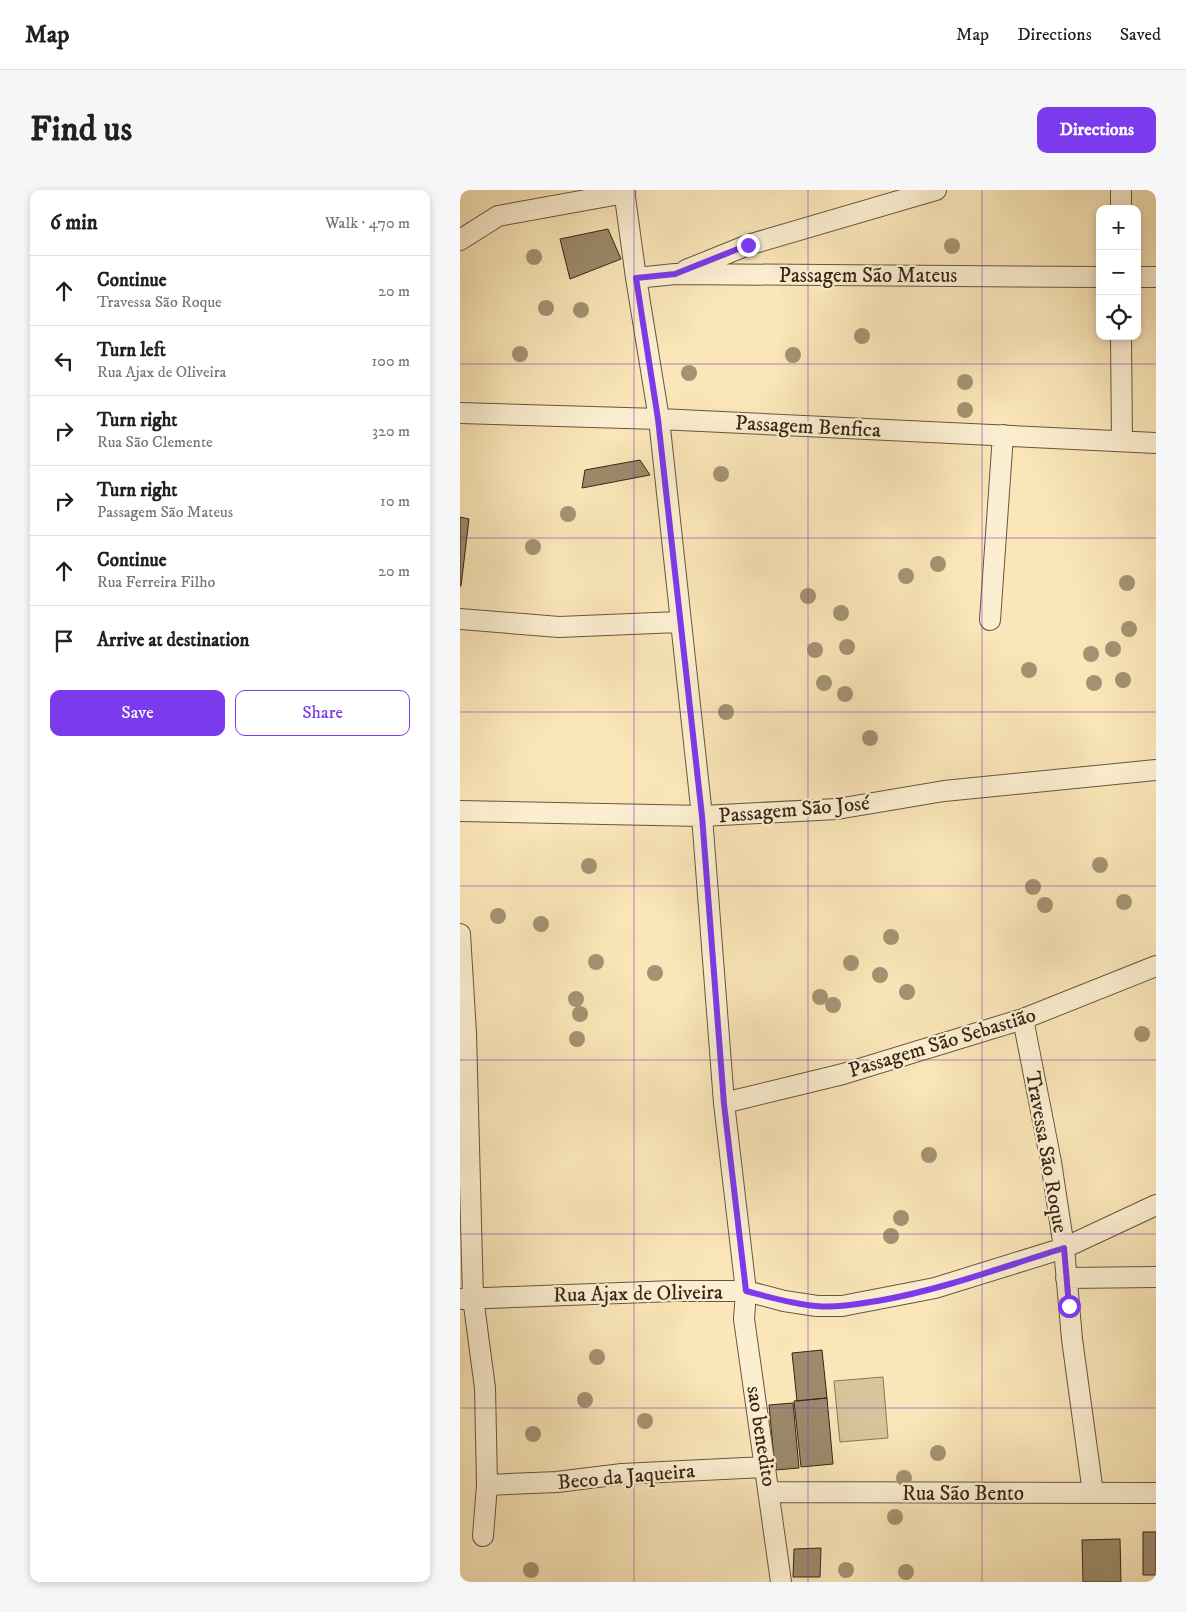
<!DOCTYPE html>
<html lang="en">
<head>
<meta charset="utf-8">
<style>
  body { margin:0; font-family:"IM FELL DW Pica",serif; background:#f6f6f6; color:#202124 }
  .controls { position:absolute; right:15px; top:15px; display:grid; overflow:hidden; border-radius:10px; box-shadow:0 2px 8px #0003 }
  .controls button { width:45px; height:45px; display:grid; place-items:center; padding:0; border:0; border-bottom:1px solid #e0e0e0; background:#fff; color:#202124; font:25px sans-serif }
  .stop { position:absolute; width:15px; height:15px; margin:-11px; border:4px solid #7c3aed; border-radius:50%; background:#fff }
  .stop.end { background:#7c3aed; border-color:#fff; box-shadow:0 1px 5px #0008 }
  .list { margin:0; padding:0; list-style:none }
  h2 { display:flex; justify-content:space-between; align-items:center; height:65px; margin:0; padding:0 20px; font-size:21px }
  h2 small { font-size:16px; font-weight:400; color:#757577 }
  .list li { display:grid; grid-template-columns:32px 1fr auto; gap:15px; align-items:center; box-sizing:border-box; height:70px; padding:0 20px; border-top:1px solid #e0e0e0 }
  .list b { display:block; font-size:19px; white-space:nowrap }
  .list p { margin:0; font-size:16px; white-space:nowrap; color:#757577 }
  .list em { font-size:16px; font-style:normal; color:#757577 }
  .actions { display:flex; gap:10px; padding:15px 20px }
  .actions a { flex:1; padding:11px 0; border:1px solid #7c3aed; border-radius:10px; text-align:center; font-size:18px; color:#7c3aed }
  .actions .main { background:#7c3aed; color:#fff }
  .icon { flex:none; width:28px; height:28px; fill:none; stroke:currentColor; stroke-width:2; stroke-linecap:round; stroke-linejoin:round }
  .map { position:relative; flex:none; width:696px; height:1392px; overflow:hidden; border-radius:10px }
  header { display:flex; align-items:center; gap:30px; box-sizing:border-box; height:70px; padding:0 25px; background:#fff; border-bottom:1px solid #e0e0e0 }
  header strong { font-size:24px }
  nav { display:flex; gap:28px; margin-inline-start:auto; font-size:18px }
  .intro { display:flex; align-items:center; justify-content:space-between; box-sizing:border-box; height:120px; padding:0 30px }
  h1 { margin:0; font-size:35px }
  .button { padding:12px 22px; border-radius:10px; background:#7c3aed; color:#fff; font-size:18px; font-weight:700 }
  main { display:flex; gap:30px; padding:0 30px }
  aside { flex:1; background:#fff; border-radius:10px; box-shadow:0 2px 8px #0003 }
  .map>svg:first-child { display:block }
  .green { fill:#d9c59d; stroke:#88765a }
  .building { fill:#9c8a6b; stroke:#372617 }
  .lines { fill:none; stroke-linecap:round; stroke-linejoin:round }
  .street-casing { stroke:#68563f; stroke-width:22 }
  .street { stroke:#fcefd1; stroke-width:20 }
  .tree { fill:#a59272 }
  .route { stroke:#7c3aed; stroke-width:6 }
  .grid { fill:none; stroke:#7b2cbf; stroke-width:1; stroke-opacity:0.55 }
  .labels { text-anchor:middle; stroke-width:4.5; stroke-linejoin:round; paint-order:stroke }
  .street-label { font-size:21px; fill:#372617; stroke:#fcefd1 }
</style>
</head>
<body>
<header>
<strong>Map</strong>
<nav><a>Map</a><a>Directions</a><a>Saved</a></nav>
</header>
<div class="intro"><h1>Find us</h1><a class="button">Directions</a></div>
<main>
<aside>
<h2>6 min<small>Walk · 470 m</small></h2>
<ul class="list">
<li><svg class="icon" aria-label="ahead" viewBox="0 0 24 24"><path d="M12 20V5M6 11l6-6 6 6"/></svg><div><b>Continue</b><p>Travessa São Roque</p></div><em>20 m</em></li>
<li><svg class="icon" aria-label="left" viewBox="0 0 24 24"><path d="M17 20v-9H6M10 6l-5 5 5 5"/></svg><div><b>Turn left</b><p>Rua Ajax de Oliveira</p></div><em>100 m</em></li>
<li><svg class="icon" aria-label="right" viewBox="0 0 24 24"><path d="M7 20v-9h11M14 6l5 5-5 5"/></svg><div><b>Turn right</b><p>Rua São Clemente</p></div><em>320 m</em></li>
<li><svg class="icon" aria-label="right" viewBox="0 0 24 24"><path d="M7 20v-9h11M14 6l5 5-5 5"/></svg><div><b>Turn right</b><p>Passagem São Mateus</p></div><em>10 m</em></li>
<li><svg class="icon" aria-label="ahead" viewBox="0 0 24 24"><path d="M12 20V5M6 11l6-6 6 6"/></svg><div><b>Continue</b><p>Rua Ferreira Filho</p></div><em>20 m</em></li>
<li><svg class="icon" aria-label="arrive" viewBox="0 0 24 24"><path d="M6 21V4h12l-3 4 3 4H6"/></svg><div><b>Arrive at destination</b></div></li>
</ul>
<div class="actions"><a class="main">Save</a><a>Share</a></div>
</aside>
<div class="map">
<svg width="696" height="1392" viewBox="0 0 696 1392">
  <rect width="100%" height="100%" fill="#fae6b8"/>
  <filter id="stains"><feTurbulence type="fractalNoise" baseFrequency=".004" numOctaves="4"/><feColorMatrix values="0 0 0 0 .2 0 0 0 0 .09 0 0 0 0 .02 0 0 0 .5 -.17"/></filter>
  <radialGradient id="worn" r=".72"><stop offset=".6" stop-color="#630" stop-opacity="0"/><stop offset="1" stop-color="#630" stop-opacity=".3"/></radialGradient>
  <path class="green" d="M 423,1187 L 428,1248 L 380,1252 L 374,1191 Z"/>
  <path class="building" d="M 148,39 L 161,69 L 110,89 L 100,49 Z
    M 180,270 L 190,285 L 122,298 L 125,280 Z
    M 0,327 L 9,329 L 1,396 L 0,396 Z
    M 362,1160 L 367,1208 L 337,1211 L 332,1163 Z
    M 367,1208 L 373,1274 L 341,1277 L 334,1211 Z
    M 333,1213 L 339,1278 L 315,1280 L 309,1215 Z
    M 683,1342 L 696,1342 L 696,1385 L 683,1385 Z
    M 660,1349 L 661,1392 L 623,1392 L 622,1350 Z
    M 361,1358 L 360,1387 L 333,1387 L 334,1359 Z"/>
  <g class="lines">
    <defs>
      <path id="street" d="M 164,0 L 176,88 L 199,229 L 242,626 L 264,913 L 286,1101 L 284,1129 L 321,1392
        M 661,19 L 661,0
        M 0,50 L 38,26 L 165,3
        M 226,80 L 288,55 L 476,0
        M 677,87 L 696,87
        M 176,88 L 215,84 L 640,87
        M 661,146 L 662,251
        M 0,223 L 199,229 L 696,253
        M 0,429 L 99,437 L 219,432
        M 530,430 L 543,245
        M 0,621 L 242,626 L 377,619 L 484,601 L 696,580
        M 0,744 L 6,843 L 13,1108 L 25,1198 L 27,1295 L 23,1346
        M 563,829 L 591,972 L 604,1058 L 612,1149 L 633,1303
        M 264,913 L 383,884 L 563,829 L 696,776
        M 606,1088 L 696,1087
        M 0,1109 L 214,1101 L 286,1101 L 324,1111 L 357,1116 L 382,1116 L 475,1098 L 604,1058 L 696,1015
        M 27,1295 L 97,1292 L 162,1284 L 306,1277
        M 310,1302 L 696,1303"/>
    </defs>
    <use href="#street" class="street-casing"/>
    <use href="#street" class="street"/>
  </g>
  <g class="tree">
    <circle cx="492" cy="56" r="8"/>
    <circle cx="74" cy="67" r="8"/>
    <circle cx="86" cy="118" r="8"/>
    <circle cx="121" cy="120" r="8"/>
    <circle cx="402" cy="146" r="8"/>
    <circle cx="60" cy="164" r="8"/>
    <circle cx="333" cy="165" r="8"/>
    <circle cx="229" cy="183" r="8"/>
    <circle cx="505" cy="192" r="8"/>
    <circle cx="505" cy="220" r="8"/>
    <circle cx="261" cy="284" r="8"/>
    <circle cx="108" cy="324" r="8"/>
    <circle cx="73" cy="357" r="8"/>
    <circle cx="478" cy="374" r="8"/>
    <circle cx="446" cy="386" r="8"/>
    <circle cx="667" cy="393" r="8"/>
    <circle cx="348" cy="406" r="8"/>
    <circle cx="381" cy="423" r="8"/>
    <circle cx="669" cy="439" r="8"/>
    <circle cx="387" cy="457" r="8"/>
    <circle cx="653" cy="459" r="8"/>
    <circle cx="355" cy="460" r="8"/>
    <circle cx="631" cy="464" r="8"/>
    <circle cx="569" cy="480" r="8"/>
    <circle cx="663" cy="490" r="8"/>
    <circle cx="364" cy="493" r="8"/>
    <circle cx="634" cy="493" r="8"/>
    <circle cx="385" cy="504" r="8"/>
    <circle cx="266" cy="522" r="8"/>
    <circle cx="410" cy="548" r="8"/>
    <circle cx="640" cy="675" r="8"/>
    <circle cx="129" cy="676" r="8"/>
    <circle cx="573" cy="697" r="8"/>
    <circle cx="664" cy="712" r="8"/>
    <circle cx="585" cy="715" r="8"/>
    <circle cx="38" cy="726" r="8"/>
    <circle cx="81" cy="734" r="8"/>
    <circle cx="431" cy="747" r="8"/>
    <circle cx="136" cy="772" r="8"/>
    <circle cx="391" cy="773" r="8"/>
    <circle cx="195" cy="783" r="8"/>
    <circle cx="420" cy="785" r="8"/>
    <circle cx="447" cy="802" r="8"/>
    <circle cx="360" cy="807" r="8"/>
    <circle cx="116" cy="809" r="8"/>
    <circle cx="373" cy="815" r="8"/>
    <circle cx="120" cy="824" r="8"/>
    <circle cx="682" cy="844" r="8"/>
    <circle cx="117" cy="849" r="8"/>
    <circle cx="469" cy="965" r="8"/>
    <circle cx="441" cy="1028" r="8"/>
    <circle cx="431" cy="1046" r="8"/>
    <circle cx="137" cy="1167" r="8"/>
    <circle cx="125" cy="1210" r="8"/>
    <circle cx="185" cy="1231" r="8"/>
    <circle cx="73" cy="1244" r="8"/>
    <circle cx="478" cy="1263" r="8"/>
    <circle cx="444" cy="1288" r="8"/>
    <circle cx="435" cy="1327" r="8"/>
    <circle cx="71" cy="1380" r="8"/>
    <circle cx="386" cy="1380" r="8"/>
    <circle cx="446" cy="1382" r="8"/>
  </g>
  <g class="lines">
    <path class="route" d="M 288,55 L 215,84 L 176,88 L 198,229 L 242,626 L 264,914 L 286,1101 C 309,1107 332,1114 356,1116 C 377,1118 397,1114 417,1111 C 481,1100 543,1077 604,1058 L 609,1116"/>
  </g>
  <path class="grid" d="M 174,0 L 174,1392M 348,0 L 348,1392M 522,0 L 522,1392M 0,174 L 696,174M 0,348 L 696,348M 0,522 L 696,522M 0,696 L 696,696M 0,870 L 696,870M 0,1044 L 696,1044M 0,1218 L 696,1218"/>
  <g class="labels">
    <g class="street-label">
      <text x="408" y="92">Passagem São Mateus</text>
      <text transform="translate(348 236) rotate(3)" y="7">Passagem Benfica</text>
      <text transform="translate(334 619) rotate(-5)" y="7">Passagem São José</text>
      <text transform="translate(482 852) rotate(-17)" y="7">Passagem São Sebastião</text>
      <text transform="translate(587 962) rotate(80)" y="7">Travessa São Roque</text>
      <text transform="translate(178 1103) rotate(-1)" y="7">Rua Ajax de Oliveira</text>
      <text transform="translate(302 1246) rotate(81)" y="7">sao benedito</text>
      <text transform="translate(166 1286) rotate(-5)" y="7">Beco da Jaqueira</text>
      <text x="503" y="1310">Rua São Bento</text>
    </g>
  </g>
  <rect width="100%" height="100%" filter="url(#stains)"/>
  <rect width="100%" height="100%" fill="url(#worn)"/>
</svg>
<div class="controls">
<button>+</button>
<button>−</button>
<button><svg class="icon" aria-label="locate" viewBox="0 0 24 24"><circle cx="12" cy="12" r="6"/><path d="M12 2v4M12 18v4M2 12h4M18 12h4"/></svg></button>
</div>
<div class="stop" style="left:609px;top:1116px"></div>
<div class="stop end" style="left:288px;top:55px"></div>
</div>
</main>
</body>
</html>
